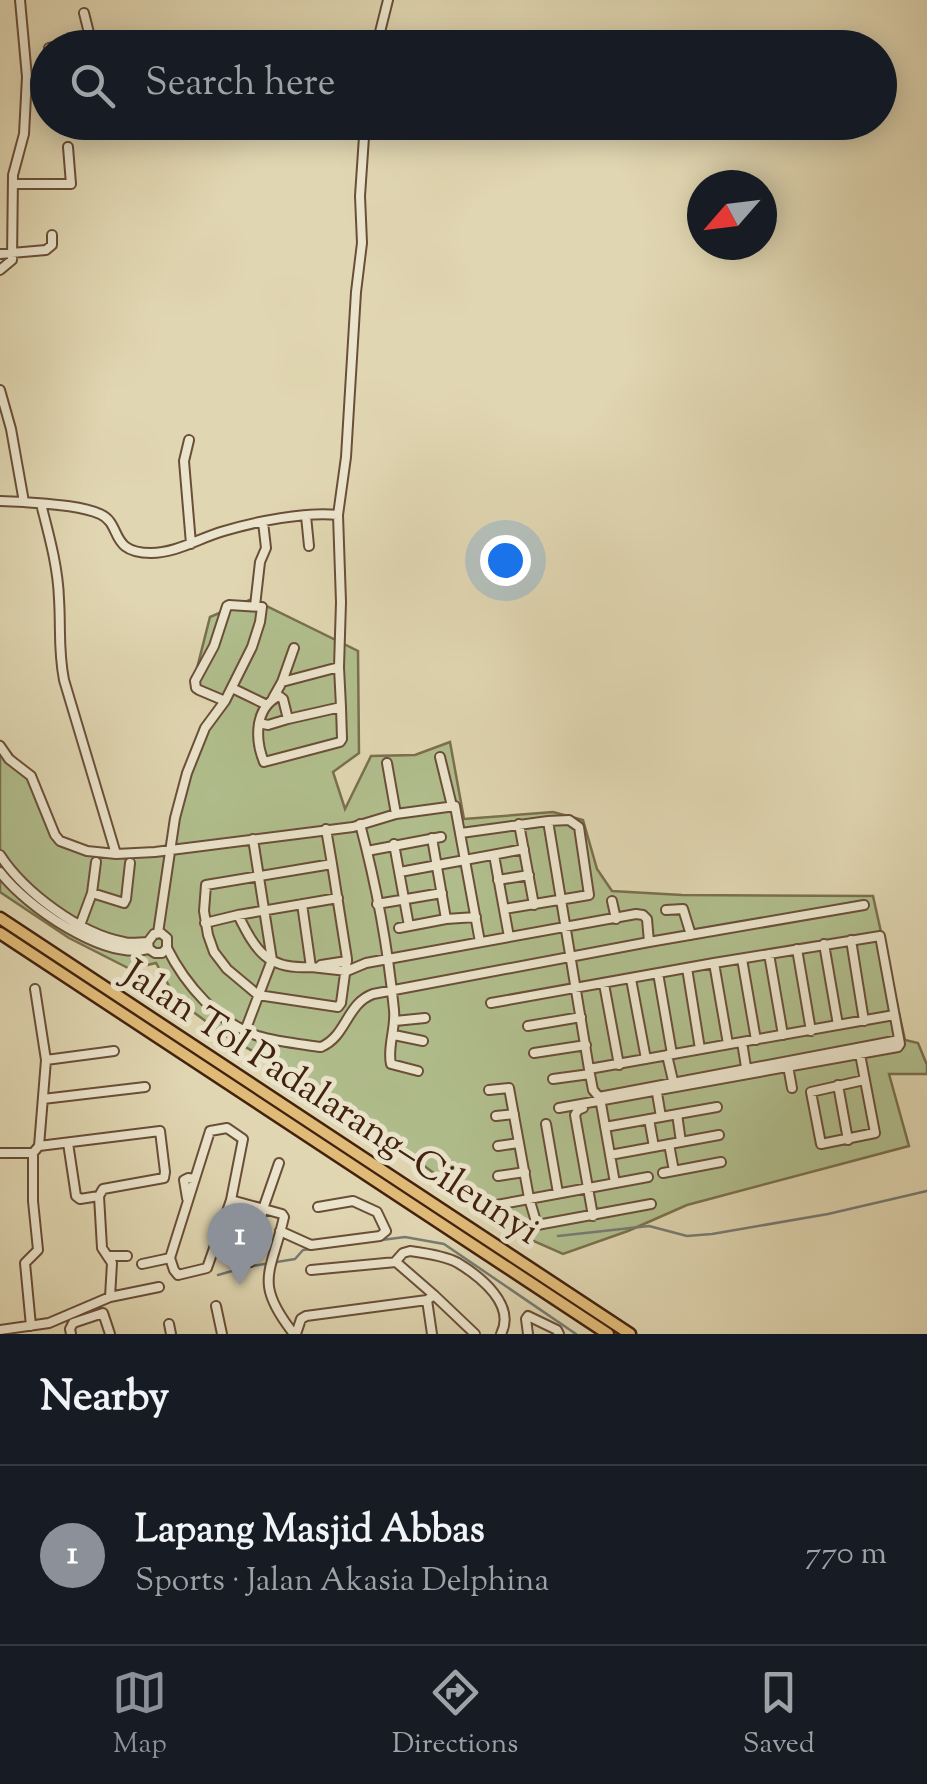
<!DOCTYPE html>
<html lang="en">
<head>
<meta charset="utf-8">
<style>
  body { margin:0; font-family:"Sorts Mill Goudy",serif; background:#20242c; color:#f1f3f6 }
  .compass { position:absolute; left:687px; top:170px; width:90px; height:90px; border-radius:50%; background:#171b24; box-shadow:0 5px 25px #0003; rotate:242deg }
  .you { position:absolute; left:505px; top:560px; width:35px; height:35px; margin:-25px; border:8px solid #fff; border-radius:50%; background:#1a73e8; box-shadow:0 0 0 15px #1a73e833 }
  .badge { display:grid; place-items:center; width:65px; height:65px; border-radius:50%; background:#8c9099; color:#fff; font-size:32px; font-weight:700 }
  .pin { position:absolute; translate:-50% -82px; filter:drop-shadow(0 2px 5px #0008) }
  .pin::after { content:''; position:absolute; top:52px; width:35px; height:30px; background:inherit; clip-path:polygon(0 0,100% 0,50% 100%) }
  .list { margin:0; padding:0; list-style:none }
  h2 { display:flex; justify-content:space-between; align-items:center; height:130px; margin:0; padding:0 40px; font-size:42px }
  h2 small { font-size:32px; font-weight:400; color:#9ea1a6 }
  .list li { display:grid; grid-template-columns:65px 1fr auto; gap:30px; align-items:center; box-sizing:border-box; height:180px; padding:0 40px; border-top:2px solid #363941 }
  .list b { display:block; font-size:38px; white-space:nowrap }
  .list p { margin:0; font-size:32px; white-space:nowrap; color:#9ea1a6 }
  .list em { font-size:32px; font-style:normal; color:#9ea1a6 }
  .icon { flex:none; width:55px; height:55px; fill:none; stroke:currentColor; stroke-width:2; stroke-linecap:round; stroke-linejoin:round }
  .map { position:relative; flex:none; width:927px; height:1334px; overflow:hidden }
  .search { position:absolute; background:#171b24; box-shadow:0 5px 25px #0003; left:30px; right:30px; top:30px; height:110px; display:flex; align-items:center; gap:25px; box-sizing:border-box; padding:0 35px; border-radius:55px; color:#9ea1a6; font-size:38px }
  .sheet { height:310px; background:#171b24 }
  nav { display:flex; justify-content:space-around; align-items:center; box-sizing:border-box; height:140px; border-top:2px solid #363941; background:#171b24; font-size:28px; color:#9ea1a6 }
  nav a { display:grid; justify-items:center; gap:5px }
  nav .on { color:#8c9099 }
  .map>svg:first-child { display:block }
  .grass { fill:#b1be8d; stroke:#7a704e; stroke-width:2.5 }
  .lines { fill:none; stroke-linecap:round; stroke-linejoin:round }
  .stream { stroke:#767b74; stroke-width:2.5 }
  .minor-casing { stroke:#6a4f38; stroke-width:12 }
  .highway-casing { stroke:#42220f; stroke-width:15 }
  .minor { stroke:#ebe4cc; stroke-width:8 }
  .highway { stroke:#e0bb78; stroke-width:10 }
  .labels { text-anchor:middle; stroke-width:10; stroke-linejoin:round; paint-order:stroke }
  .street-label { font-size:38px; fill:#42220f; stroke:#ebe4cc }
</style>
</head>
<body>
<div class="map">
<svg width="927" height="1334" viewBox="0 0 927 1334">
  <rect width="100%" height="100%" fill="#e0d6b1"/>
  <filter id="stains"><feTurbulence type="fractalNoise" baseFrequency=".002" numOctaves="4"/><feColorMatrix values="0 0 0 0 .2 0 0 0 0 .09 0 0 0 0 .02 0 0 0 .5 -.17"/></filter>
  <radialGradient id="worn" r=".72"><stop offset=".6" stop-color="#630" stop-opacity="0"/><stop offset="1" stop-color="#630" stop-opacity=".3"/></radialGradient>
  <path class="grass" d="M 252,599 L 358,651 L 359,753 L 333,772 L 345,809 L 371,756 L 415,755 L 450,742 L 464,819 L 553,812 L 583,820 L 597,869 L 612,891 L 682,895 L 873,896 L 905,1040 L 918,1043 L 927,1065 L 927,1074 L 889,1074 L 909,1146 L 687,1205 L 628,1231 L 563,1254 L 513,1232 L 423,1165 L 352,1120 L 281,1066 L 230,1039 L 177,1000 L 156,963 L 130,969 L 69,938 L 0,892 L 0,741 L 30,776 L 55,835 L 94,852 L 155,852 L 170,843 L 188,764 L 222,703 L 213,698 L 194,680 L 210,617 Z"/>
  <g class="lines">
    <path class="stream" d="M 558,1236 L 649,1226 L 687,1236 L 712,1234 L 828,1214 L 927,1191
      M 218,1275 L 246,1267 L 295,1259 L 303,1250 L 405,1237 L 444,1244 L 576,1334"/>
    <defs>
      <path id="minor" d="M 49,48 L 90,37 L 84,13
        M 376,48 L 388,0
        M 13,184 L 71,184 L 68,147
        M 0,254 L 46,250 L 52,245 L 52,235
        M 0,270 L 12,260 L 13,175 L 24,134 L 27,77 L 20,0
        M 0,390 L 11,429 L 24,502 L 0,501
        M 189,440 L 184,461 L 191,544
        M 24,502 C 46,504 79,505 100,514 C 123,524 108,553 151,553 C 177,553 199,538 224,531 C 254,522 307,511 338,515
        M 41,504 C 49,535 58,567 59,599 C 61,630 58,649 64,680 L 116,854
        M 306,516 L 309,546
        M 255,606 L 260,562 L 266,548 L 263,522
        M 339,667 L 341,602 L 338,515 L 346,457 L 356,292 L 362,243 L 360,196 L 365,122
        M 282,682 L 339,667 L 341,707
        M 232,688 L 267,705
        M 279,696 L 283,699 L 288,719 L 341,707 L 342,739 L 340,742 L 264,762 C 255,740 254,708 279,696 Z
        M 273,698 L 282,682 L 294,648
        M 259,723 L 268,725 L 288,719
        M 0,746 L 9,759 L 31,776 L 55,835 L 60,841 L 87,851 L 116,854 L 155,852 L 353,827 L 396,814 L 455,806 L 480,942
        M 440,757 L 452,806
        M 387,763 L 396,814
        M 548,821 L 589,1069 L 593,1090 L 599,1097 L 899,1040
        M 360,824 C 376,884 388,948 394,1010 C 396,1028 387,1048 391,1064 L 418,1071
        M 519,824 L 534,905
        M 326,829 L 332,864
        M 461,833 L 548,821 L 569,820 L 579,827 L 589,895 L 504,909
        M 432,838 L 446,919
        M 394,844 L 409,926
        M 367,851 L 441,837
        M 0,855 C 24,892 80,934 124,942 C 131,944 140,942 148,942
        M 494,855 L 509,937
        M 332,864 L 347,959 L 341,1003 L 338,1007 L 258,995 L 227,969 L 214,952 L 208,935 L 204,911 L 206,885 Z
        M 0,872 C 26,906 104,961 149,949 L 155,953 L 162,953 L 167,948 L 167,938 L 161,933 L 154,934 L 148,942 L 149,949
        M 400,872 L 524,849
        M 498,880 L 529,875
        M 92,893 L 124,903 L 126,899 L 130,863
        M 612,901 L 616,919
        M 377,904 L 442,893
        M 666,910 L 683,909 L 691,935
        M 238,915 C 256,951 267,970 311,967 L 302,904
        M 205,923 L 238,915 L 338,898
        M 79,928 L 92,893 L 96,862
        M 399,928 L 446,919 L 476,917
        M 158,933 L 175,818 L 187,773 L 205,728 L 225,701 L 252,647 L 260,622 L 262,607 L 229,605 L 227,606 L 214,646 L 195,681 L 196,688 L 199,690 L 225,701
        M 851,940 L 864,1021
        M 824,944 L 838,1025
        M 167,948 C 185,984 218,1023 258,1036 C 278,1042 301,1044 321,1047 C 347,1036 346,1004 373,994 L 649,942 L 864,905
        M 797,949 L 811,1031
        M 769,954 L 783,1035
        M 742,959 L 756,1040
        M 714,963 L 728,1044
        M 321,965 L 347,961
        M 311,967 L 347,971 L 366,963 L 636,914 L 643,915 L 647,919 L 649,942
        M 687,968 L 700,1049
        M 658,973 L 672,1054
        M 631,979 L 646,1059
        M 604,984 L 619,1065
        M 491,1003 L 714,963 L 880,936 L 900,1044 L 898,1047 L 559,1108
        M 395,1021 L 425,1018
        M 528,1026 L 581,1017
        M 245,1031 L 272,960 L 253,839
        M 394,1035 L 423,1041
        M 742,1042 L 746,1067
        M 534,1053 L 586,1045
        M 860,1054 L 875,1133 L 821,1144 L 811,1092 L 864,1080
        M 667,1055 L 674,1085
        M 46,1060 L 114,1051
        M 788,1066 L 792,1088
        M 589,1069 L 894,1015
        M 553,1079 L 590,1074
        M 838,1085 L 848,1140
        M 656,1087 L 661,1117
        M 489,1090 L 509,1088 L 529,1198 L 537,1225 L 651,1204
        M 600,1098 L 615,1183
        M 43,1099 L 145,1087
        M 583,1108 L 578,1110 L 575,1115 L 593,1216
        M 677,1114 L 681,1142
        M 496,1116 L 514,1114
        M 649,1119 L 654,1147
        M 546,1124 L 558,1193
        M 605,1127 L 717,1107
        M 68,1143 L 76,1196 L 80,1199 L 99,1196
        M 669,1144 L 674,1171
        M 39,1146 L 160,1131 L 165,1172 L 164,1178 L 103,1189 L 99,1196 L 102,1248 L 112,1263 L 110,1297
        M 498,1146 L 519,1143
        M 0,1153 L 33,1153 L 39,1146 L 46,1060 L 35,989
        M 610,1155 L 719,1135
        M 663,1173 L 721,1162
        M 498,1176 L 525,1172
        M 187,1198 L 184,1180 L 188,1178 L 195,1179
        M 491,1206 L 648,1177
        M 280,1231 L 311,1245 L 380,1236 L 386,1231 L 377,1212 L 353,1201 L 318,1207
        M 108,1256 L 127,1256
        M 170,1258 L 174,1270 L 178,1275 L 207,1268 L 231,1200
        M 250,1262 L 263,1209 L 279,1163
        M 395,1262 L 403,1253 L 410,1251 C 425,1253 446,1256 458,1263 C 481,1277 516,1305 501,1334
        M 142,1264 L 170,1258 L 210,1131 L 227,1128 L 243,1139 L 231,1200 L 282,1214 L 284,1217 C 271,1274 253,1282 294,1334
        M 311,1270 L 396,1262 L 434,1295
        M 427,1300 L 432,1334
        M 216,1306 L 222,1334
        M 169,1324 L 171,1334
        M 31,1326 L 25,1263 L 38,1250 L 33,1201 L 33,1153
        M 0,1330 L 49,1323 L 110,1297 L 159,1287
        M 71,1334 L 70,1329 L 73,1323 L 103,1313 L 110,1334
        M 296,1334 L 301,1319 L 306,1316 L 427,1300 L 434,1295 L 475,1334
        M 528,1334 L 526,1319 L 528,1316 L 557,1330 L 559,1334"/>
      <path id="highway" d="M 0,918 L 630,1334
        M 0,933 L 608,1334"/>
    </defs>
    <use href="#minor" class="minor-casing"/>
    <use href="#highway" class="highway-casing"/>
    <use href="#minor" class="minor"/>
    <use href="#highway" class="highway"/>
  </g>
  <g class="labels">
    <g class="street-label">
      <text transform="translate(332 1101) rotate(33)" y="13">Jalan Tol Padalarang–Cileunyi</text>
    </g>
  </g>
  <rect width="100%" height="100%" filter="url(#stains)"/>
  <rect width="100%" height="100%" fill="url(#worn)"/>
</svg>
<svg class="compass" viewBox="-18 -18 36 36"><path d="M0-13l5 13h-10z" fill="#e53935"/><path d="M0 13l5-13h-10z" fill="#9ea1a6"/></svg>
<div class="you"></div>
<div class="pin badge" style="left:240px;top:1285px">1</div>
<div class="search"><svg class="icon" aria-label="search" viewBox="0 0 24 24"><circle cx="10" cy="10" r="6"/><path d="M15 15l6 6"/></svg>Search here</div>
</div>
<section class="sheet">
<h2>Nearby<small></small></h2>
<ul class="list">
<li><span class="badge">1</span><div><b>Lapang Masjid Abbas</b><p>Sports · Jalan Akasia Delphina</p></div><em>770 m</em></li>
</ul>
</section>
<nav>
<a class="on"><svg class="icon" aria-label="map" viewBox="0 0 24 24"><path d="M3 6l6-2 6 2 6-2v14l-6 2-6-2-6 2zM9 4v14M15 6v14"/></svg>Map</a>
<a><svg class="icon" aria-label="directions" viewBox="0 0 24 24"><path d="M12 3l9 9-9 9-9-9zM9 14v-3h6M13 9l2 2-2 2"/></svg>Directions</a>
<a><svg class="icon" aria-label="saved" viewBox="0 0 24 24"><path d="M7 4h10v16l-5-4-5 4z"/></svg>Saved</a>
</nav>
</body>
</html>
